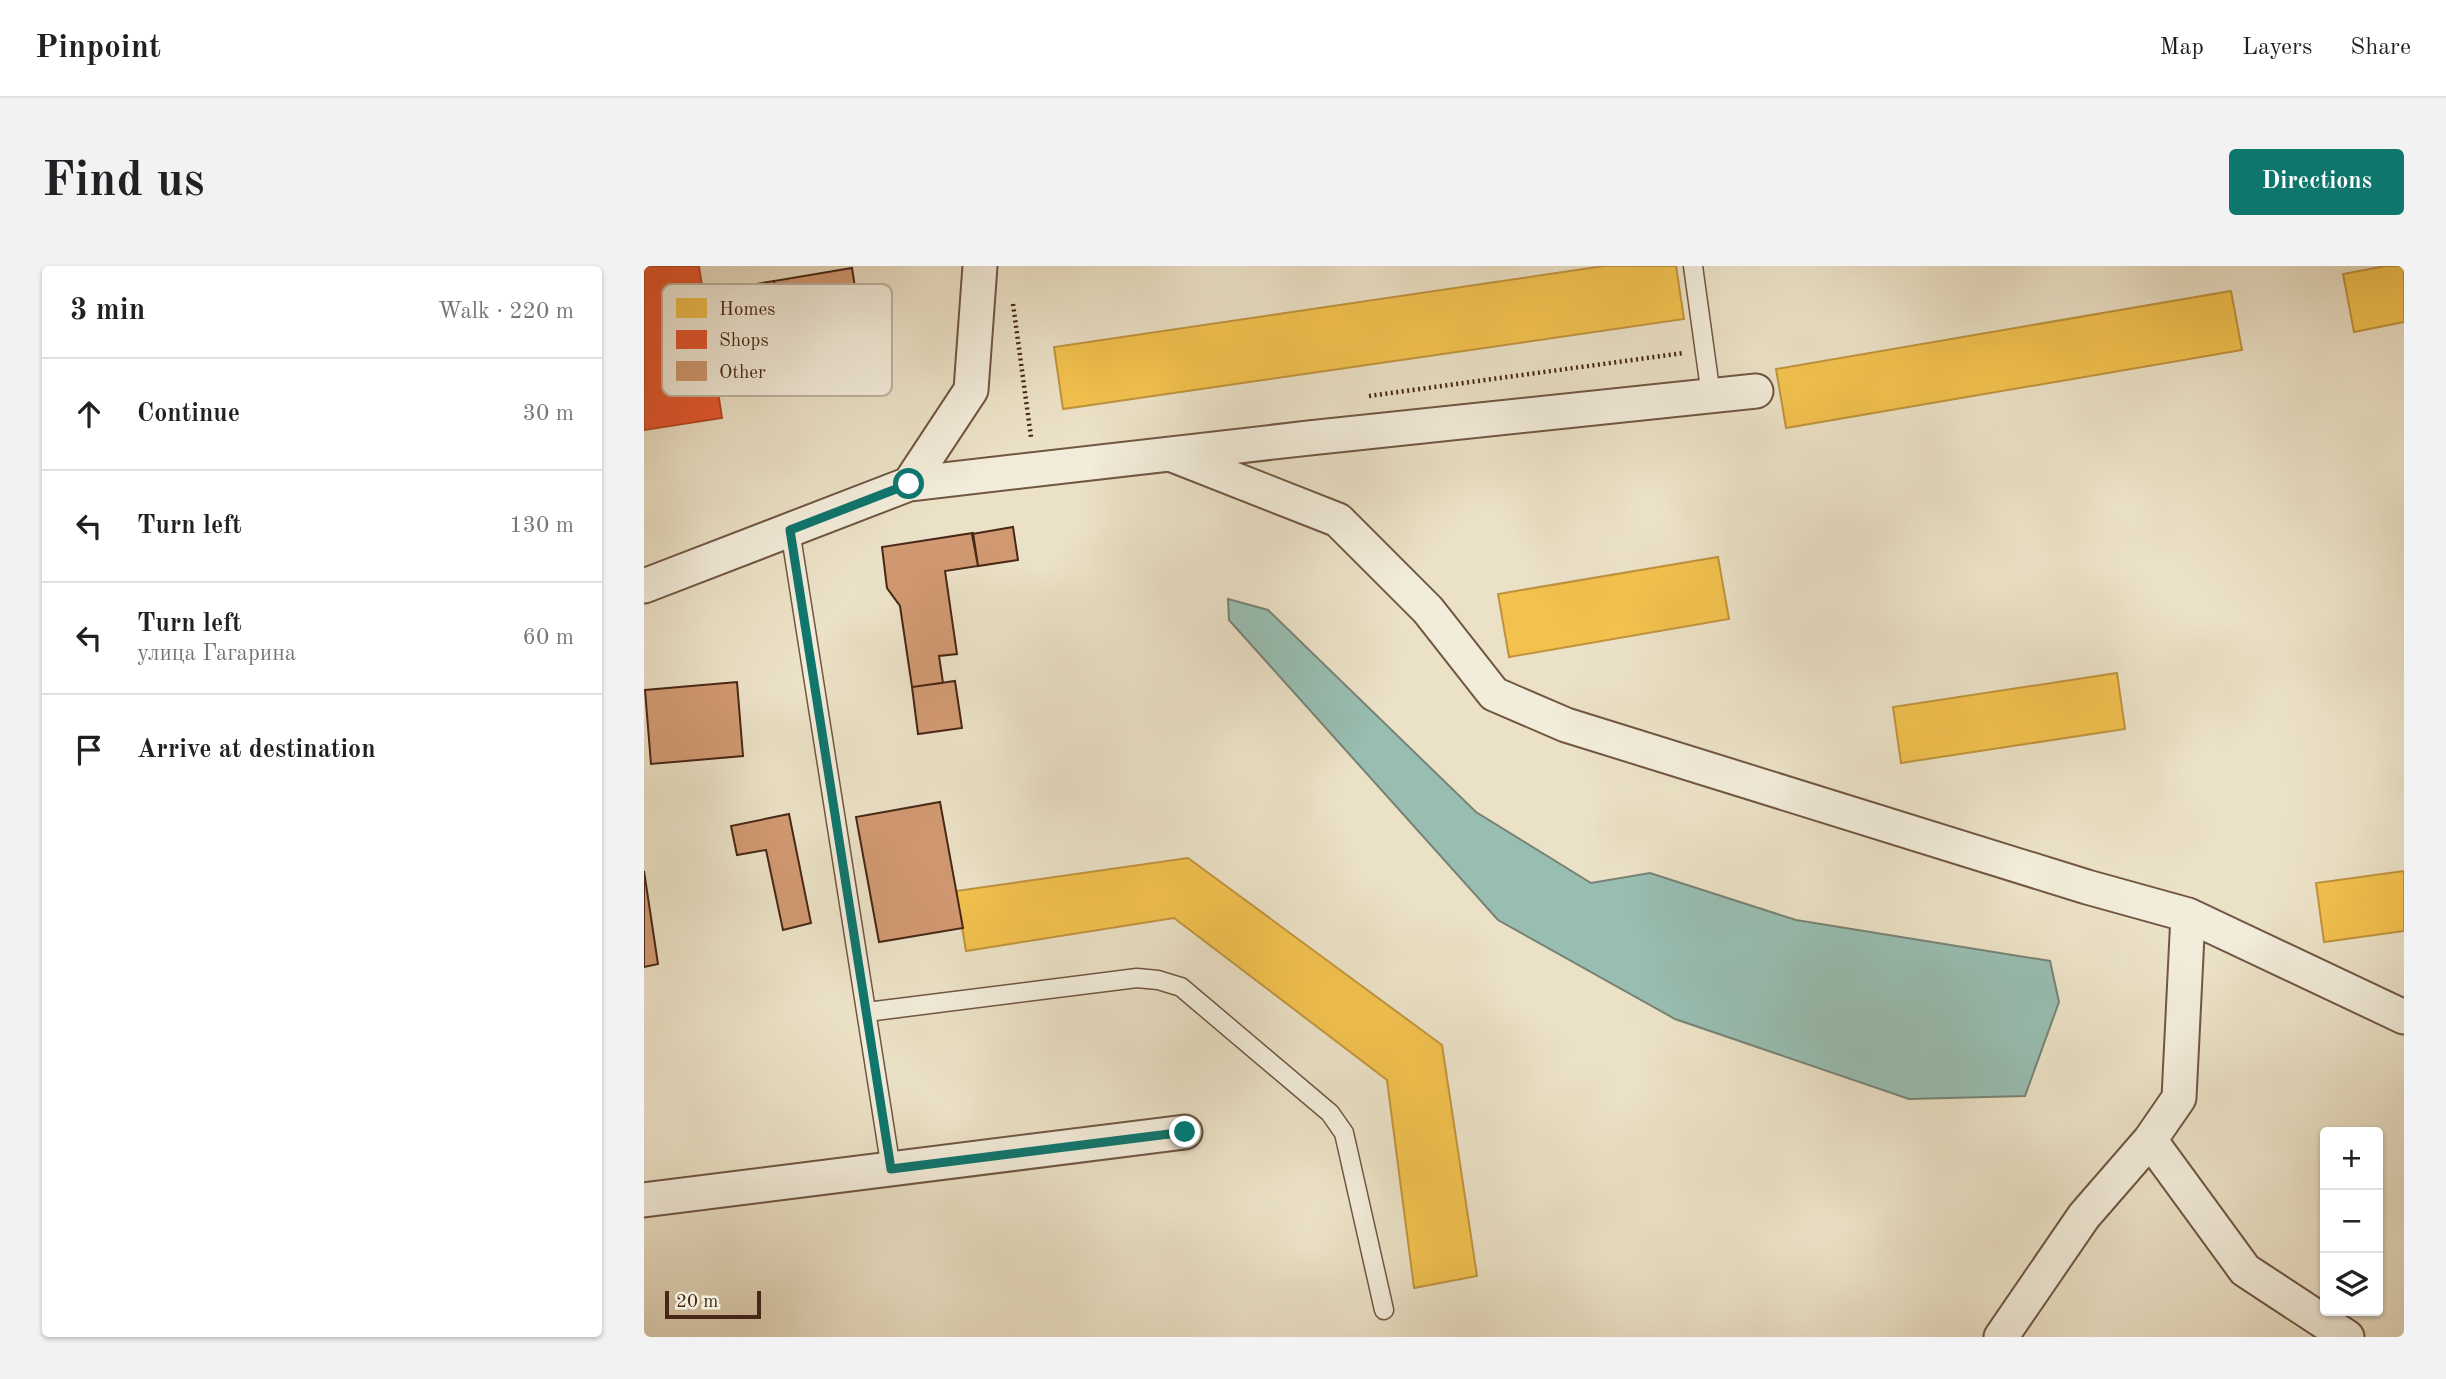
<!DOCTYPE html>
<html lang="en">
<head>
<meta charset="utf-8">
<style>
  body { margin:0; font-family:"Old Standard TT",serif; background:#f2f2f2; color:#202124 }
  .controls { position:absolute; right:21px; bottom:21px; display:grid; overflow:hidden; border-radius:7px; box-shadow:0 2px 5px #0004 }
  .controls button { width:63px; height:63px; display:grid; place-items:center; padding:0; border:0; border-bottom:2px solid #e0e0e0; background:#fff; color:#202124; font:35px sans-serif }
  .scale { position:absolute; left:21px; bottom:18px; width:96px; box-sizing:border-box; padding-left:7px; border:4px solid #482716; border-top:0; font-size:19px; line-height:24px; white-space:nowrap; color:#482716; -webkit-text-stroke:5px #f2ecda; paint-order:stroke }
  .stop { position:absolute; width:21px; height:21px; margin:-16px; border:5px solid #0f766e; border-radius:50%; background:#fff }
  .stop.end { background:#0f766e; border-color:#fff; box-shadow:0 2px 7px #0008 }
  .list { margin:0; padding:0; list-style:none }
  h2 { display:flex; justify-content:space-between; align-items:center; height:91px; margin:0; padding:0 28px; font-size:30px }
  h2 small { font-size:23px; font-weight:400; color:#757577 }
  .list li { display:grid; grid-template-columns:46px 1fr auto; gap:21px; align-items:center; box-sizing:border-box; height:112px; padding:0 28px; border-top:2px solid #e0e0e0 }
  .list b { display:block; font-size:26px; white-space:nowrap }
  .list p { margin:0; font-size:23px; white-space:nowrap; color:#757577 }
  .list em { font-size:23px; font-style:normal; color:#757577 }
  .icon { flex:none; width:38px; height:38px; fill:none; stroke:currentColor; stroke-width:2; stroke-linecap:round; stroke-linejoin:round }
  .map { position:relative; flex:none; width:1760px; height:1071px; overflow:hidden; border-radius:7px }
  header { display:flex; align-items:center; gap:42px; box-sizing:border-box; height:98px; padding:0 35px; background:#fff; border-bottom:2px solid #e0e0e0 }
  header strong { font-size:33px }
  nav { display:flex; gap:38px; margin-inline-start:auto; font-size:24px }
  .intro { display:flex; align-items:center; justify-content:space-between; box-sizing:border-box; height:168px; padding:0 42px }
  h1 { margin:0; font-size:49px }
  .button { padding:18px 32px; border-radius:7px; background:#0f766e; color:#fff; font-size:24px; font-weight:700 }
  main { display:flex; gap:42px; padding:0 42px }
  aside { flex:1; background:#fff; border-radius:7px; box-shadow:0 2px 5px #0004 }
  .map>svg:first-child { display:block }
  .water { fill:#98beb2; stroke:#788274; stroke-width:2 }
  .homes { fill:#f2c14e; stroke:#bf933d; stroke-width:2 }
  .shops { fill:#e4572e; stroke:#b54927; stroke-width:2 }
  .building { fill:#d19972; stroke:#482716; stroke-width:2 }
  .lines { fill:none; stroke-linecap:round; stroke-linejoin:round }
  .service-casing { stroke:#715642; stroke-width:21 }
  .minor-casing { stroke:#715642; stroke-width:37 }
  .path { stroke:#482716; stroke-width:4.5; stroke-dasharray:2 3.5; stroke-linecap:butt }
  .service { stroke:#f2ecda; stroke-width:18 }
  .minor { stroke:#f2ecda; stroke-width:33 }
  .route { stroke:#0f766e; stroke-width:9 }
  .key { fill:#f2ecda; stroke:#bfb19f; stroke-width:2 }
  .key-label { font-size:19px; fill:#482716 }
</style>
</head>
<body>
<header>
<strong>Pinpoint</strong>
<nav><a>Map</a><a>Layers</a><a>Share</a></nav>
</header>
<div class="intro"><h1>Find us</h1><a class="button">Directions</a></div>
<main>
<aside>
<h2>3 min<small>Walk · 220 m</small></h2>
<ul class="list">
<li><svg class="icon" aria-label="ahead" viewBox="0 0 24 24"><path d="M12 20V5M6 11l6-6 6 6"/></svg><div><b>Continue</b></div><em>30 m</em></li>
<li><svg class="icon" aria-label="left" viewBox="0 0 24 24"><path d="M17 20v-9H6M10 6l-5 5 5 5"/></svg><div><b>Turn left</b></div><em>130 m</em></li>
<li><svg class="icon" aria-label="left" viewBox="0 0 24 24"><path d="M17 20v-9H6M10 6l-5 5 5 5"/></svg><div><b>Turn left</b><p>улица Гагарина</p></div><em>60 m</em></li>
<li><svg class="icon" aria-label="arrive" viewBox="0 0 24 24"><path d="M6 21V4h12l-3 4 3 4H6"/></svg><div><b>Arrive at destination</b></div></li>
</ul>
</aside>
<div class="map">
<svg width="1760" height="1071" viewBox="0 0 1760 1071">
  <rect width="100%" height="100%" fill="#ebe1c6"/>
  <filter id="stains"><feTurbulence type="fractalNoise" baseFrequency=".00286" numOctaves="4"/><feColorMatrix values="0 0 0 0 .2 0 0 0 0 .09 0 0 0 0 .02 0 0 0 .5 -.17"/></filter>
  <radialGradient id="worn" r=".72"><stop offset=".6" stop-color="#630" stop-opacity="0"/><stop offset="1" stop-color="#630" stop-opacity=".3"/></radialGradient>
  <path class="water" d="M 584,333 L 624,344 L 832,546 L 947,617 L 1006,607 L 1152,654 L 1406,695 L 1415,736 L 1381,830 L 1265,833 L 1031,753 L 854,654 L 585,354 Z"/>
  <path class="homes" d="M 960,0 L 1032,0 L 1040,53 L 419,143 L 410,81 Z
    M 1742,0 L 1760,0 L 1760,56 L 1710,66 L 1699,8 Z
    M 1587,25 L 1598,84 L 1142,162 L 1132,103 Z
    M 1074,291 L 1085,353 L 865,391 L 854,328 Z
    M 1473,407 L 1481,463 L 1257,497 L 1249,441 Z
    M 544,592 L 798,779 L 833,1010 L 770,1022 L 743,814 L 530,652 L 322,685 L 312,625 Z
    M 1760,605 L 1760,665 L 1680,676 L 1672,617 Z"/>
  <path class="shops" d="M 0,0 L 55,0 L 78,152 L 0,164 Z"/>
  <path class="building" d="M 208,2 L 216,54 L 198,74 L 141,83 L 130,15 Z
    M 130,15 L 140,77 L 92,85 L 82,23 Z
    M 369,261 L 374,294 L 334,300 L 328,268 Z
    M 329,267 L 334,300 L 301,305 L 313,388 L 295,390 L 299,417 L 268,421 L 256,340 L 243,322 L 238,281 Z
    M 311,415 L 318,462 L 274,468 L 268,421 Z
    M 93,416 L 99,490 L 7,498 L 1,424 Z
    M 296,536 L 319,662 L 235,676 L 212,551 Z
    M 145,548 L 167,657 L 139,664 L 122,584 L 93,589 L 87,560 Z
    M 0,605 L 14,698 L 0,701 Z"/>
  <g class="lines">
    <defs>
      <path id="service" d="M 1049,0 L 1067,130
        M 146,264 L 247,903
        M 223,746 L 493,712 L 514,714 L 537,721 L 686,847 L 700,867 L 740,1044"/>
      <path id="minor" d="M 526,188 L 694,254 L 784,344 L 850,428 L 922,459 L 1443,621 L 1544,649 L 1760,751
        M 265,218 L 327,124 L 336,0
        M 0,320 L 265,218 L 665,172 L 1112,125
        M 1544,649 L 1535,832 L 1506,874 L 1601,1004 L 1703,1071
        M 0,934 L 541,866
        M 1357,1071 L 1440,950 L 1506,874"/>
    </defs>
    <use href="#service" class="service-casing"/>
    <use href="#minor" class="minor-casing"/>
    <path class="path" d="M 369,38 L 387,171
      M 725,130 L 1039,87"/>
    <use href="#service" class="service"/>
    <use href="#minor" class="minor"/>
  </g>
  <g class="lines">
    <path class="route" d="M 265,218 L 146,264 L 247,903 L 541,866"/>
  </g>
  <rect x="18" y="18" width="230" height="112" rx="10" class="key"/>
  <rect x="32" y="32" width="31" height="20" fill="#f2c14e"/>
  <rect x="32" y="64" width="31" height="19" fill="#e4572e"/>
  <rect x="32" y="95" width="31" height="20" fill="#d19972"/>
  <g class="key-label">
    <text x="75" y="49">Homes</text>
    <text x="75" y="80">Shops</text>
    <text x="75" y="112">Other</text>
  </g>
  <rect width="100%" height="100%" filter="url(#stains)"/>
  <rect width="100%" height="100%" fill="url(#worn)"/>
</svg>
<div class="controls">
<button>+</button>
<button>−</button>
<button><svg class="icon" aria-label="layers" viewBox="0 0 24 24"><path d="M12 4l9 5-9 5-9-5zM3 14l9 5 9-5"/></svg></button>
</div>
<div class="scale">20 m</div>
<div class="stop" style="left:265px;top:218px"></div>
<div class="stop end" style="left:541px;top:866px"></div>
</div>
</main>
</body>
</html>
